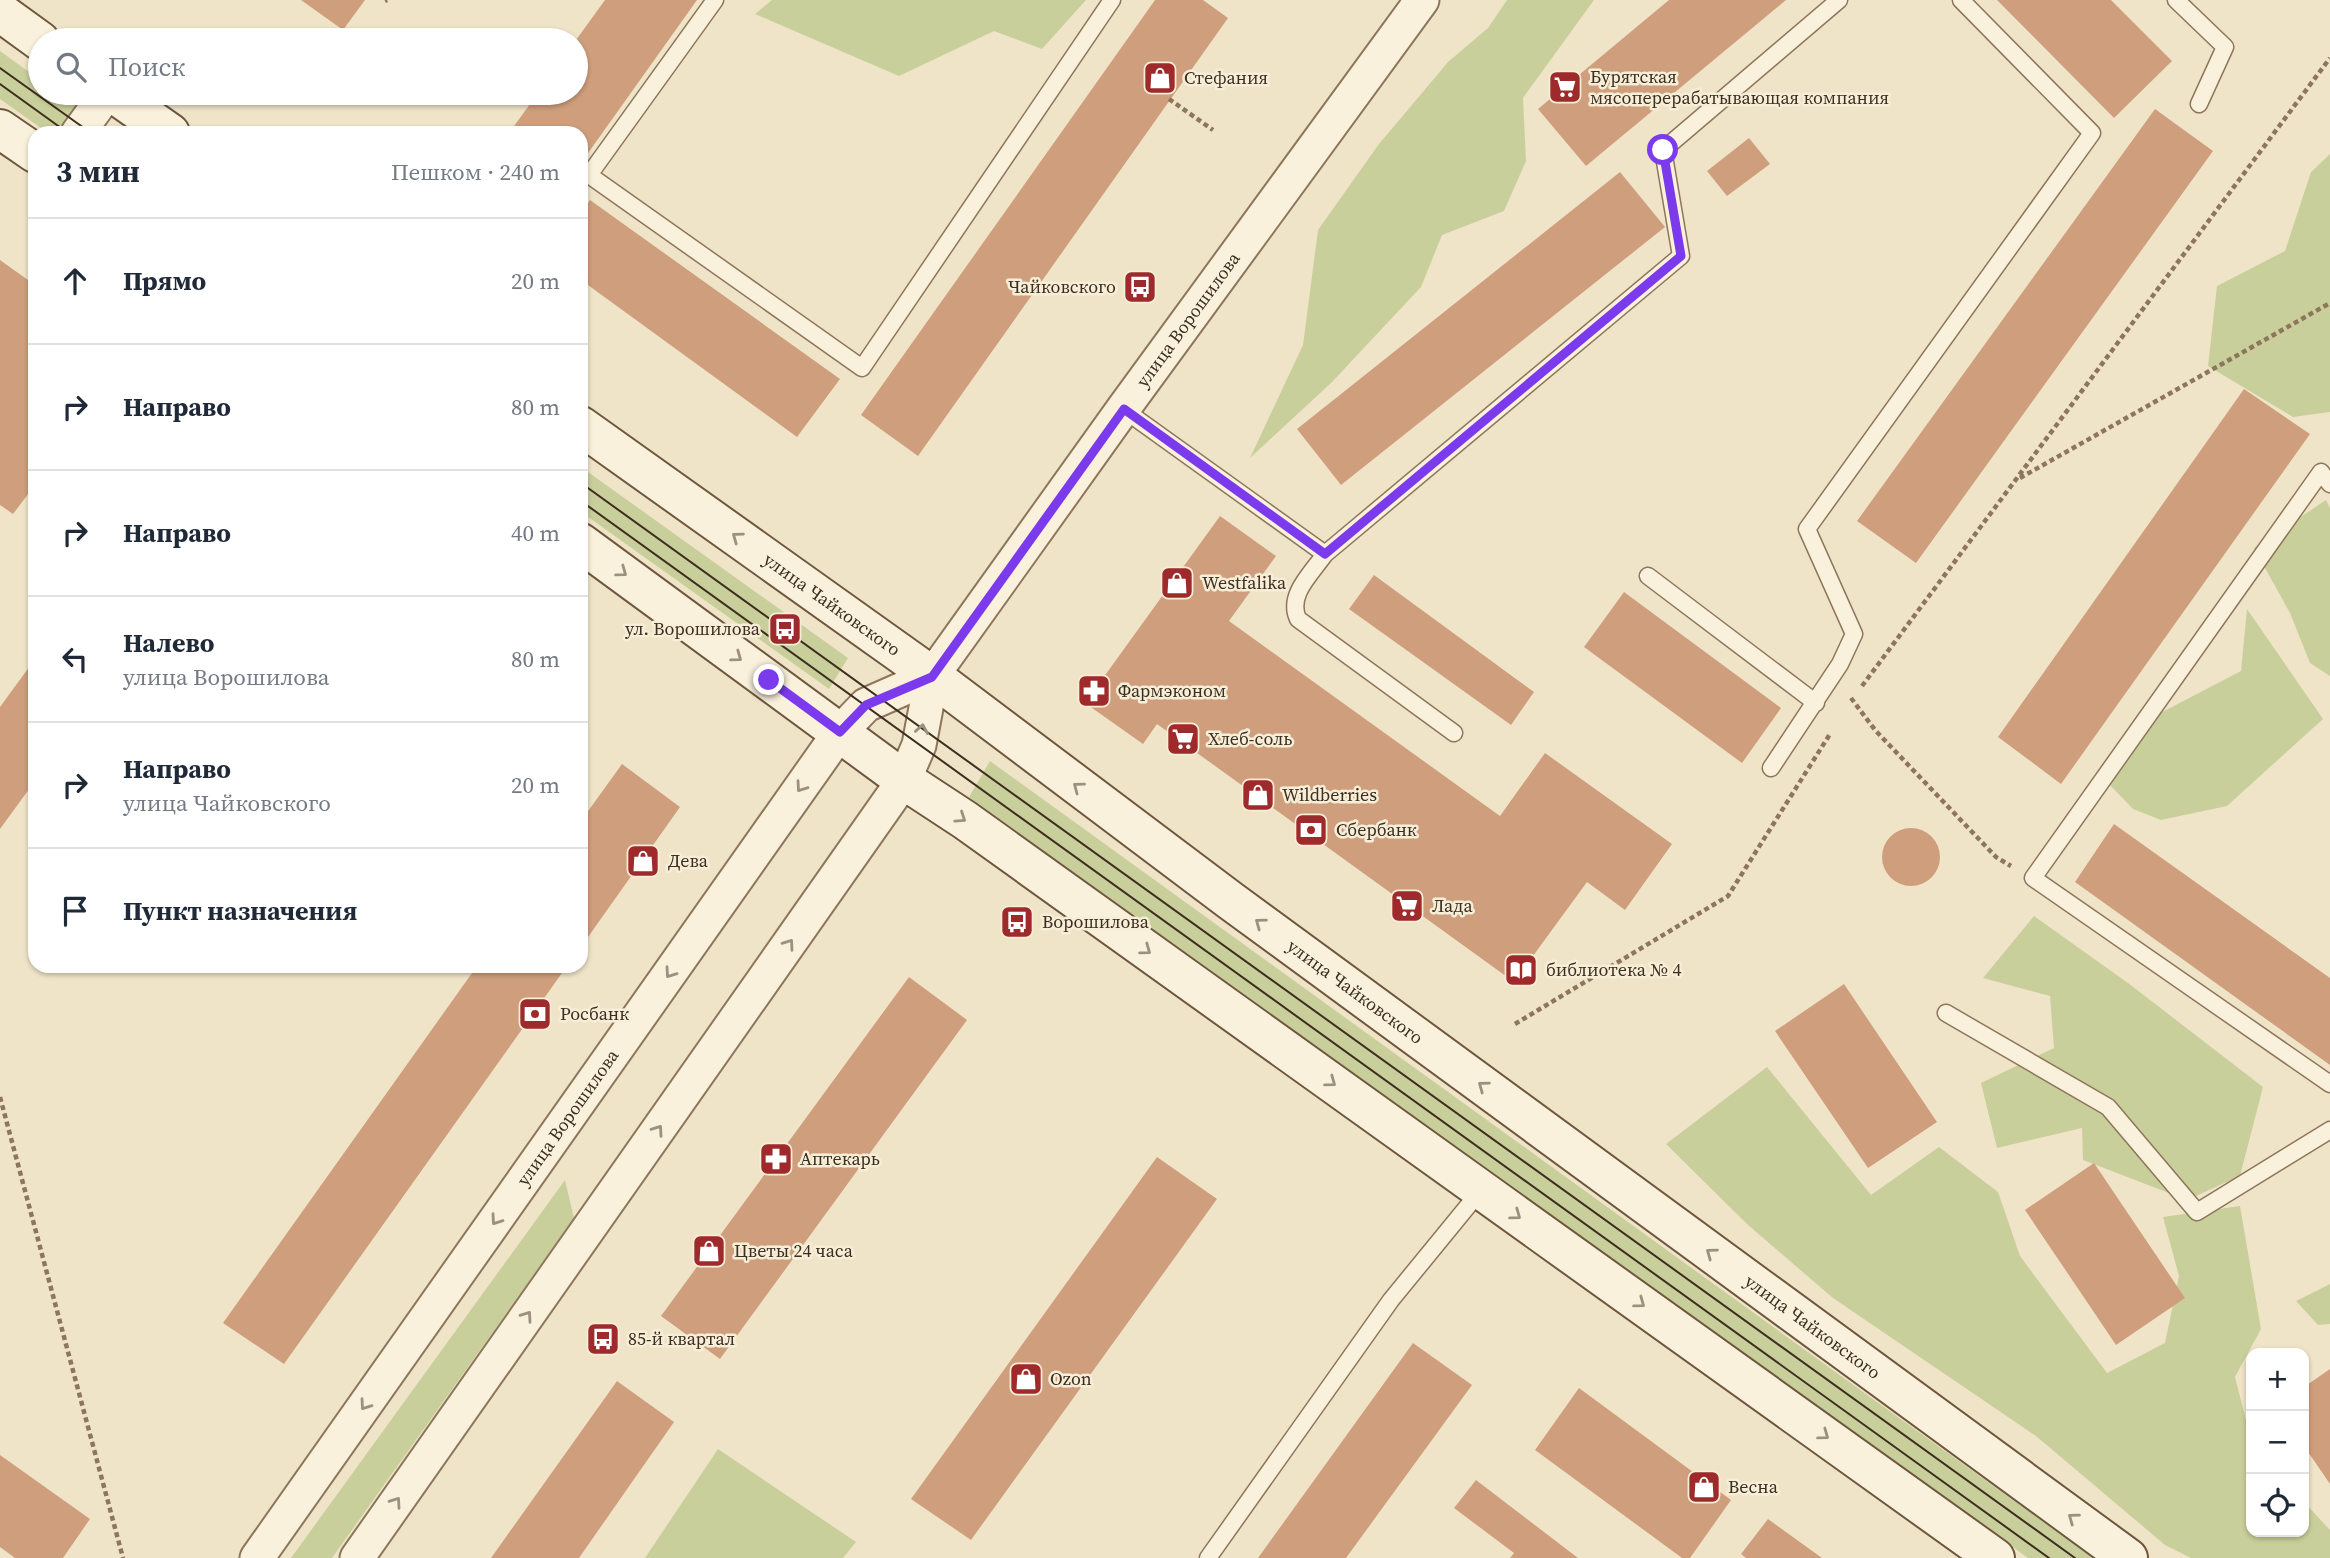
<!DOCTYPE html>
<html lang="ru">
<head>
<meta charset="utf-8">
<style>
  body { margin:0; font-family:"Source Serif 4",serif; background:#f2f2f3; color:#1f2937 }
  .controls { position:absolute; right:21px; bottom:21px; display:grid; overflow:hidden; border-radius:14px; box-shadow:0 2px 5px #0004 }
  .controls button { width:63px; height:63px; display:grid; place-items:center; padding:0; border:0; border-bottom:2px solid #e0e1e3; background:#fff; color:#1f2937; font:35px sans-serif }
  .stop { position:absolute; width:21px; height:21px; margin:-16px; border:5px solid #7c3aed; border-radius:50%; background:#fff }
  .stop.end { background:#7c3aed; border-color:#fff; box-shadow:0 2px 7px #0008 }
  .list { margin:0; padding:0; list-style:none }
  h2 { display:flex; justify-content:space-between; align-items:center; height:91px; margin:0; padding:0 28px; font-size:30px }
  h2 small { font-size:23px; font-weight:400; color:#747a83 }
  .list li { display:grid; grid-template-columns:46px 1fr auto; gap:21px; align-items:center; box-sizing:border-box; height:126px; padding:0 28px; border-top:2px solid #e0e1e3 }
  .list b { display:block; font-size:26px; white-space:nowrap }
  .list p { margin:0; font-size:23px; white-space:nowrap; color:#747a83 }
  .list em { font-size:23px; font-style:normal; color:#747a83 }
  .icon { flex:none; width:38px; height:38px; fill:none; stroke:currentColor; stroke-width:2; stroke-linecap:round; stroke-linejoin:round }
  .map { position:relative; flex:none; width:2330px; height:1558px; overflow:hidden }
  .search { position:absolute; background:#fff; box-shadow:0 2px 5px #0004; left:28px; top:28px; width:560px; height:77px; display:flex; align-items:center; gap:18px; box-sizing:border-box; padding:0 24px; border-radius:38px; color:#747a83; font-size:26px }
  .panel { position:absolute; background:#fff; box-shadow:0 2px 5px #0004; left:28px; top:126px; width:560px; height:847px; border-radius:21px }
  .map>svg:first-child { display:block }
  .green { fill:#c9cf9b }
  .building { fill:#cf9f7d }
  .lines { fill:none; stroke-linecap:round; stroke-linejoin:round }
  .lane-casing { stroke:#8d765c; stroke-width:19 }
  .street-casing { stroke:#8d765c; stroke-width:37 }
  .secondary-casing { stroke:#6f573f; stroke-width:42 }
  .path { stroke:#8d765c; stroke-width:4.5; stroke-dasharray:5 3.5; stroke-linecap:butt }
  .lane { stroke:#faf1dc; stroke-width:16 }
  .street { stroke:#faf1dc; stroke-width:33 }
  .secondary { stroke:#faf1dc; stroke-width:38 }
  .tram { stroke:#3d2e20; stroke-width:2 }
  .oneway { stroke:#9c907e }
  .route { stroke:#7c3aed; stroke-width:9 }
  .labels { text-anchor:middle; stroke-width:5; stroke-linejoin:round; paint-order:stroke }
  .poi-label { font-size:18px; fill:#3d2e20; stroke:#f7eed8; text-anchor:start }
  .street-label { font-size:18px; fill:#3d2e20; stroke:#f7eed8 }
</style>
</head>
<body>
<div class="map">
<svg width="2330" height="1558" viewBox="0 0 2330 1558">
  <rect width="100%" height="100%" fill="#f0e4c8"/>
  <path class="green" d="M 772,0 L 1086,0 L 1042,49 L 994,31 L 899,76 L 755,14 Z
    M 1507,0 L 1594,0 L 1523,98 L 1526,161 L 1504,211 L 1442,235 L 1421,287 L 1332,382 L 1250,458 L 1303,345 L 1318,230 L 1379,144 L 1448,62 L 1488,28 Z
    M 0,51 L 40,80 L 40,93 L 58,93 L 115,133 L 48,133 L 0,99 Z
    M 2330,154 L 2330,412 L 2293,417 L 2208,366 L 2217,286 L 2285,251 L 2311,172 Z
    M 581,467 L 848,658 L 829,689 L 581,512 Z
    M 2326,500 L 2330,508 L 2330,676 L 2310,663 L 2290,613 L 2254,548 Z
    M 2247,609 L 2323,719 L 2227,806 L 2161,820 L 2133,809 L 2108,783 L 2145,721 L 2241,671 Z
    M 990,761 L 2093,1558 L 2028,1558 L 969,797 Z
    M 2034,916 L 2128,983 L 2263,1087 L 2240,1176 L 2187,1200 L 2083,1160 L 2082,1128 L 1997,1148 L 1981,1083 L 2054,1048 L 2050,996 L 1983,978 Z
    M 1767,1067 L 1871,1195 L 1939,1147 L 1998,1192 L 2020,1256 L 2107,1373 L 2165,1343 L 2179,1276 L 2163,1217 L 2240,1206 L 2261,1329 L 2235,1377 L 2251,1440 L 2251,1532 L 2304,1532 L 2304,1502 L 2330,1530 L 2330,1558 L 2191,1558 L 2165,1545 L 2036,1436 L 1833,1298 L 1748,1225 L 1666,1144 Z
    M 565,1180 L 574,1218 L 332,1558 L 291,1558 Z
    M 2330,1284 L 2330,1324 L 2318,1325 L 2296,1301 Z
    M 718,1449 L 856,1542 L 843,1558 L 645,1558 Z"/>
  <path class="building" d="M 301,0 L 365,0 L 343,30 Z
    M 605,0 L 697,0 L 581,163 L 581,133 L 509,133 L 538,93 L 576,93 L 576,40 Z
    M 1155,0 L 1203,0 L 1228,18 L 918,456 L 861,415 Z
    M 1669,0 L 1786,0 L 1586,166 L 1538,109 Z
    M 1997,0 L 2111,0 L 2172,61 L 2114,118 Z
    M 2155,109 L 2213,151 L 1916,563 L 1857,521 Z
    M 1749,138 L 1770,164 L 1727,196 L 1707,171 Z
    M 1620,172 L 1665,227 L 1341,485 L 1297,429 Z
    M 590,200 L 840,379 L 797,437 L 581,280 L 581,213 Z
    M 0,260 L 35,285 L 35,485 L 13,514 L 0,505 Z
    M 2244,389 L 2310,434 L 2061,784 L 1998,737 Z
    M 1220,516 L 1276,556 L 1229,621 L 1500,816 L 1545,753 L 1672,844 L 1625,910 L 1587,882 L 1514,982 L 1157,724 L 1143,744 L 1085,703 Z
    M 1374,575 L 1534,692 L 1511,725 L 1349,609 Z
    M 1624,592 L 1781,708 L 1742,763 L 1584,647 Z
    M 35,659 L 35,781 L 0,829 L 0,707 Z
    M 622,764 L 680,807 L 581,947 L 581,821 Z
    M 2114,824 L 2330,978 L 2330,1065 L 2075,882 Z
    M1882 857a29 29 0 1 1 58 0a29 29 0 1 1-58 0Z
    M 477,966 L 567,966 L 284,1364 L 223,1323 Z
    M 909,977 L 967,1020 L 720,1359 L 661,1316 Z
    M 1844,984 L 1937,1122 L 1868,1168 L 1775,1031 Z
    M 1157,1157 L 1217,1199 L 971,1540 L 911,1499 Z
    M 2094,1163 L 2185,1298 L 2116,1345 L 2025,1210 Z
    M 1413,1343 L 1472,1385 L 1346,1558 L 1258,1558 Z
    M 2330,1369 L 2330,1484 L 2304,1446 L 2304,1387 Z
    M 617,1381 L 674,1422 L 579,1558 L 491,1558 Z
    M 1579,1388 L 1731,1500 L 1690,1558 L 1682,1558 L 1535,1450 Z
    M 0,1455 L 90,1519 L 63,1558 L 15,1558 L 0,1547 Z
    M 1476,1480 L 1578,1558 L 1510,1558 L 1514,1553 L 1454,1508 Z
    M 1768,1519 L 1822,1558 L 1746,1558 L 1741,1554 Z"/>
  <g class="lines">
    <defs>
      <path id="lane" d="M 715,0 L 589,175 L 862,368 L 1112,0
        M 2176,0 L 2225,47 L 2199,104
        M 1123,409 L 1325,554 L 1681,256 L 1663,150 L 1839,0
        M 2330,484 L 2321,472 L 2033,878 L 2330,1084
        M 1325,554 C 1311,574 1287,595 1298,619 L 1454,733
        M 1648,576 L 1816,703
        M 1771,768 L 1840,664 L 1854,634 L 1807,529 L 2092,133 L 1961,0
        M 1946,1013 L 2108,1107 L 2197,1212 L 2330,1130
        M 1208,1558 L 1391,1300 L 1481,1190"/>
      <g id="street">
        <path d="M 78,133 L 107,93"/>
        <path id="s1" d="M 257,1558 L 840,732 L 866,705 L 932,676"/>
        <path id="s2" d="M 357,1558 L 904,780 L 919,745 L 932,676 L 1123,409 L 1422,0"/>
      </g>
      <g id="secondary">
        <path d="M 0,12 L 40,41"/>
        <path d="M 113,93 L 170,133"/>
        <path d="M 0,129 L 35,153"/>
        <path id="s3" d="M 581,426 L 932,676 L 1231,901 L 2128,1558"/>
        <path d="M 581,543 L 904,780 L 965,820 L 1995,1558"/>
      </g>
    </defs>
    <use href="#lane" class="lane-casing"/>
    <use href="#street" class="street-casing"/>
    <use href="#secondary" class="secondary-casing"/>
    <path class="path" d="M 385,1 L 387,0
      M 1169,99 L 1213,130
      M 2020,478 L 2330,303
      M 1862,686 L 2330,58
      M 1851,698 L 1875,730 L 1996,857 L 2011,866
      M 1515,1024 L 1728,896 L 1830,734
      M 0,1097 L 123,1558"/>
    <use href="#lane" class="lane"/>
    <use href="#street" class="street"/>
    <use href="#secondary" class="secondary"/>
    <path class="tram" d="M 0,68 L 91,133
      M 0,84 L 68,133
      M 581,483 L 2075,1558
      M 581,501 L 2049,1558"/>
  </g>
  <defs><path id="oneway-chevron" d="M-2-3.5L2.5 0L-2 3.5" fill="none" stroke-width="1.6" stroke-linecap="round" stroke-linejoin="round" transform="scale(1.75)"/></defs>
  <g class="oneway">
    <use href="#oneway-chevron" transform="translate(737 537) rotate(-144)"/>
    <use href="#oneway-chevron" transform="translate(622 572) rotate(36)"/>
    <use href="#oneway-chevron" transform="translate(737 657) rotate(36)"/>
    <use href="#oneway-chevron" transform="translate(922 729) rotate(-80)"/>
    <use href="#oneway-chevron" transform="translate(801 787) rotate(125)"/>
    <use href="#oneway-chevron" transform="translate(1078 787) rotate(-143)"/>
    <use href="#oneway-chevron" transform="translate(961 818) rotate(34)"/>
    <use href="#oneway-chevron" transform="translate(1260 923) rotate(-144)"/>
    <use href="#oneway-chevron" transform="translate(789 944) rotate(-55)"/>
    <use href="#oneway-chevron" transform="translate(1146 950) rotate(36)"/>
    <use href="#oneway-chevron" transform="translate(670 973) rotate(125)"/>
    <use href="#oneway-chevron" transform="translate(1331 1082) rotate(36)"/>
    <use href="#oneway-chevron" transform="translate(1483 1086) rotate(-144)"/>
    <use href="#oneway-chevron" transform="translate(658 1130) rotate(-55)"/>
    <use href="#oneway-chevron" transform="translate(1516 1215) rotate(36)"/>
    <use href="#oneway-chevron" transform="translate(496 1220) rotate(125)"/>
    <use href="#oneway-chevron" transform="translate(1711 1253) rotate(-144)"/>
    <use href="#oneway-chevron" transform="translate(1640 1303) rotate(36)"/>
    <use href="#oneway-chevron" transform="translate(527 1316) rotate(-55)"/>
    <use href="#oneway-chevron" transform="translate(365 1405) rotate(125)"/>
    <use href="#oneway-chevron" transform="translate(1824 1435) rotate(36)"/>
    <use href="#oneway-chevron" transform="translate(396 1502) rotate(-55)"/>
    <use href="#oneway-chevron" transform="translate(2073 1518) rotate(-144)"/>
  </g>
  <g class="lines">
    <path class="route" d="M 769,680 L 840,732 L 866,705 L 932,677 L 1124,409 L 1325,554 L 1681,256 L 1663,150"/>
  </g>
  <defs>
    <symbol id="shop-square" viewBox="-11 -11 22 22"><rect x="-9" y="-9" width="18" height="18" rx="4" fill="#9e2a2b" stroke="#f7eed8"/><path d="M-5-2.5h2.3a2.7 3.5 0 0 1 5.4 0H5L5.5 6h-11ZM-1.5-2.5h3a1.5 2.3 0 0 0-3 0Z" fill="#fff"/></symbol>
    <symbol id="supermarket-square" viewBox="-11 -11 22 22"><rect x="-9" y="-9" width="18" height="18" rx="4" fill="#9e2a2b" stroke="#f7eed8"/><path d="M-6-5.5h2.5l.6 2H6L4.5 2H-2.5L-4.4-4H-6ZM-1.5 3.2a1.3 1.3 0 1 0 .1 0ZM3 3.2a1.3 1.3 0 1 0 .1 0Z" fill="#fff"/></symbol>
    <symbol id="bus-square" viewBox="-11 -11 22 22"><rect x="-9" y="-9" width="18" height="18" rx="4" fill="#9e2a2b" stroke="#f7eed8"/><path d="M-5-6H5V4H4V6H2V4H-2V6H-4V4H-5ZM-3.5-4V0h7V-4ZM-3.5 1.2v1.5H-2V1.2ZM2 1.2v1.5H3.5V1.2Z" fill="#fff"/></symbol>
    <symbol id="pharmacy-square" viewBox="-11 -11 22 22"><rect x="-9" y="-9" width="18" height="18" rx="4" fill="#9e2a2b" stroke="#f7eed8"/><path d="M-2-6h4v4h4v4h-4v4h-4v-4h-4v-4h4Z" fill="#fff"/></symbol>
    <symbol id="bank-square" viewBox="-11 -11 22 22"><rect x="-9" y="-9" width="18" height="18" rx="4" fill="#9e2a2b" stroke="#f7eed8"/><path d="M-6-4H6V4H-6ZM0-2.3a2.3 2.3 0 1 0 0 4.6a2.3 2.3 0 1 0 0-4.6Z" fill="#fff"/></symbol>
    <symbol id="library-square" viewBox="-11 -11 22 22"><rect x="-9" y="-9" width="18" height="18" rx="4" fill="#9e2a2b" stroke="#f7eed8"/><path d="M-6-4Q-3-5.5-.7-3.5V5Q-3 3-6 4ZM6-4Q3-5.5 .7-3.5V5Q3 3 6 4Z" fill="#fff"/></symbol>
  </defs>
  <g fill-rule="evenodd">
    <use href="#shop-square" x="1141" y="59" width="38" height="38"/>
    <use href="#supermarket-square" x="1546" y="68" width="38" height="38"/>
    <use href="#bus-square" x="1121" y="268" width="38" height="38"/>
    <use href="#shop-square" x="1158" y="564" width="38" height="38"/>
    <use href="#bus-square" x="766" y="610" width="38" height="38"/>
    <use href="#pharmacy-square" x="1075" y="672" width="38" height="38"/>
    <use href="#supermarket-square" x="1164" y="720" width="38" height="38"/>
    <use href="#shop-square" x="1239" y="776" width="38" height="38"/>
    <use href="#bank-square" x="1292" y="811" width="38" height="38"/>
    <use href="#shop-square" x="624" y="842" width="38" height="38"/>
    <use href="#supermarket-square" x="1388" y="887" width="38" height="38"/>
    <use href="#bus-square" x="998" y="903" width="38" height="38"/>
    <use href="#library-square" x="1502" y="951" width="38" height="38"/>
    <use href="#bank-square" x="516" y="995" width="38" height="38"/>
    <use href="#pharmacy-square" x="757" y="1140" width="38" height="38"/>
    <use href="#shop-square" x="690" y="1232" width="38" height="38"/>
    <use href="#bus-square" x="584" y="1320" width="38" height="38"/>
    <use href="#shop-square" x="1007" y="1360" width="38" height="38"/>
    <use href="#shop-square" x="1685" y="1468" width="38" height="38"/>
  </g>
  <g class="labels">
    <g class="poi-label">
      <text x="1590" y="83">Бурятская<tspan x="1590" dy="21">мясоперерабатывающая компания</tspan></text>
      <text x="1184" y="84">Стефания</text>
      <text x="1116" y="293" text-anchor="end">Чайковского</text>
      <text x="1202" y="589">Westfalika</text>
      <text x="760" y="635" text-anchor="end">ул. Ворошилова</text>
      <text x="1118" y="697">Фармэконом</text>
      <text x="1208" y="745">Хлеб-соль</text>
      <text x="1282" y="801">Wildberries</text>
      <text x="1336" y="836">Сбербанк</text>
      <text x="668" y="867">Дева</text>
      <text x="1432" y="912">Лада</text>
      <text x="1042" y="928">Ворошилова</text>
      <text x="1546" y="976">библиотека № 4</text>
      <text x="560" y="1020">Росбанк</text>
      <text x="800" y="1165">Аптекарь</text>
      <text x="734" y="1257">Цветы 24 часа</text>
      <text x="628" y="1345">85-й квартал</text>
      <text x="1050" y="1385">Ozon</text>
      <text x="1728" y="1493">Весна</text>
    </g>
    <g class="street-label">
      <text dy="6" stroke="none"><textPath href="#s2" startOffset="1498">улица Ворошилова</textPath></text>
      <text dy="6" stroke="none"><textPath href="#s3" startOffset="308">улица Чайковского</textPath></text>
      <text dy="6" stroke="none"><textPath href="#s3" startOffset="959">улица Чайковского</textPath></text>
      <text dy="6" stroke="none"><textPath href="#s1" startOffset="539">улица Ворошилова</textPath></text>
      <text dy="6" stroke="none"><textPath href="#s3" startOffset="1526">улица Чайковского</textPath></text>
    </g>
  </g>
</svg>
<div class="controls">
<button>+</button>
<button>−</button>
<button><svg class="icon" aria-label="locate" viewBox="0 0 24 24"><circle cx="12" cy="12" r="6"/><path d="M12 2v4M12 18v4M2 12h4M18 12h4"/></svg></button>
</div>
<div class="stop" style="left:1663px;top:150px"></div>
<div class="stop end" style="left:769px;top:680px"></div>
<div class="search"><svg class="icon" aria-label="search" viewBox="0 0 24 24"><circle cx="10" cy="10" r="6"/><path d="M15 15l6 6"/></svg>Поиск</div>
<section class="panel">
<h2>3 мин<small>Пешком · 240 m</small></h2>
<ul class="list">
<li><svg class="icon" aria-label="ahead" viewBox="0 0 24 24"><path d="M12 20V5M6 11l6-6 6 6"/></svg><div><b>Прямо</b></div><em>20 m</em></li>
<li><svg class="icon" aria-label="right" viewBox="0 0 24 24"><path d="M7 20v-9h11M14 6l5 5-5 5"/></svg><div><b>Направо</b></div><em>80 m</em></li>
<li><svg class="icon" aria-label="right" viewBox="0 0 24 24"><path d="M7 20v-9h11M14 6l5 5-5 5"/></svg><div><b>Направо</b></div><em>40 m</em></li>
<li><svg class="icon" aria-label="left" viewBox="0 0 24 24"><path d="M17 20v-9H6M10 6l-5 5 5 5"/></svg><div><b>Налево</b><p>улица Ворошилова</p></div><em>80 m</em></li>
<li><svg class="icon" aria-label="right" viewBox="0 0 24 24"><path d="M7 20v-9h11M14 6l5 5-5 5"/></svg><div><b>Направо</b><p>улица Чайковского</p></div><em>20 m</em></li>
<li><svg class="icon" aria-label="arrive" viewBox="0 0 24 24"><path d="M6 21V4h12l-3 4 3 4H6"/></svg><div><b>Пункт назначения</b></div></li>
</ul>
</section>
</div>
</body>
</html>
